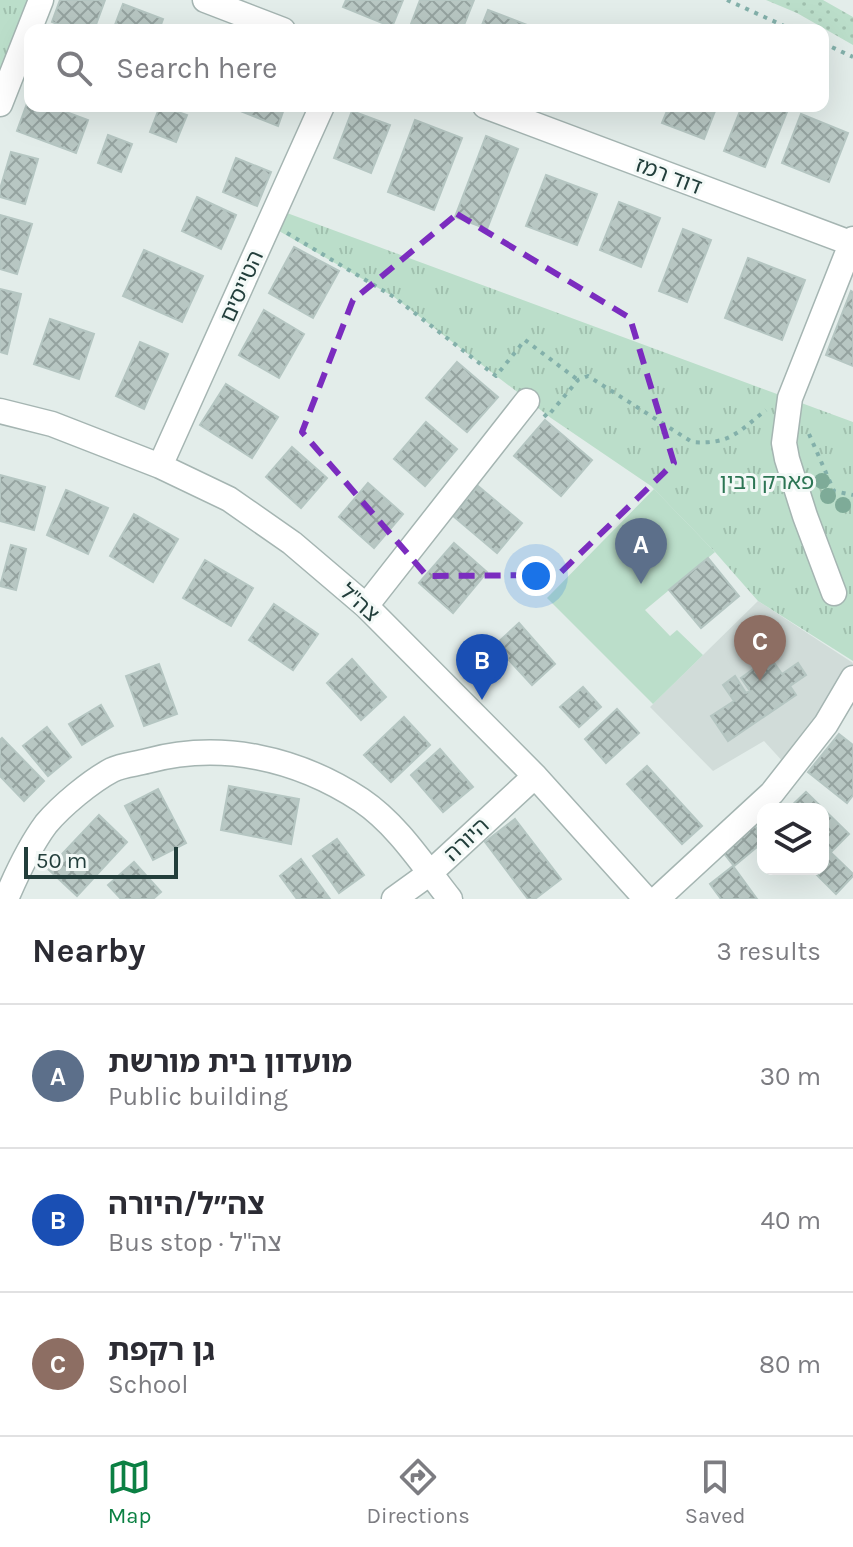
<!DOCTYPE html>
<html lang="en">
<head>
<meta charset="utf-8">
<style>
  body { margin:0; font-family:Karla,"Noto Sans Hebrew",sans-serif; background:#f7f7f7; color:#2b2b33 }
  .controls { position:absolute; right:24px; bottom:24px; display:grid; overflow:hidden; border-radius:16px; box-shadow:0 8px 32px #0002 }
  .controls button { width:72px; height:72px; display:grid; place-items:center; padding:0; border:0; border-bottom:2px solid #e1e1e2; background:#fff; color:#2b2b33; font:40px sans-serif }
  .scale { position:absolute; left:24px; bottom:20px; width:154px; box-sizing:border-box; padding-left:8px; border:4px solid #223e3b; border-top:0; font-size:22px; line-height:28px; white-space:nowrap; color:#223e3b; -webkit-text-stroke:6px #f3f9f7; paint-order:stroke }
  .you { position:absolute; left:536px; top:576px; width:28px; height:28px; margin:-20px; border:6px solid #fff; border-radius:50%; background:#1a73e8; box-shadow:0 0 0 12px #1a73e833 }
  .badge { display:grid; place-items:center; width:52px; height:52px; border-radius:50%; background:#0b8043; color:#fff; font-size:26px; font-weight:700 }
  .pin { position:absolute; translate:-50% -66px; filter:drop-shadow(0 2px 4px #0008) }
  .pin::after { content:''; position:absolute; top:42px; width:28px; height:24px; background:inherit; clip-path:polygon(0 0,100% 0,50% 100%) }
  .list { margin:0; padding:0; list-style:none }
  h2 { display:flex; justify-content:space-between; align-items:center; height:104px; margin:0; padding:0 32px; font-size:34px }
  h2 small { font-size:26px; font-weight:400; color:#7c7c81 }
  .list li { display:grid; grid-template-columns:52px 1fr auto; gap:24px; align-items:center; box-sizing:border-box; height:144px; padding:0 32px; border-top:2px solid #e1e1e2 }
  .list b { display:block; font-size:30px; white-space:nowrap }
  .list p { margin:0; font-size:26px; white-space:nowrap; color:#7c7c81 }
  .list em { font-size:26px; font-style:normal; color:#7c7c81 }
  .icon { flex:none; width:44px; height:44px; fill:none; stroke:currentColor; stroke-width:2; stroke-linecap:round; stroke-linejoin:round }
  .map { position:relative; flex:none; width:853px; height:899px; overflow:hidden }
  .search { position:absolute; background:#fff; box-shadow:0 8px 32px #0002; left:24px; right:24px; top:24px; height:88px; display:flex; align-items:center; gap:20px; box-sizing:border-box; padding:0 28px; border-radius:16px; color:#7c7c81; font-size:30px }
  .sheet { height:536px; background:#fff }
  nav { display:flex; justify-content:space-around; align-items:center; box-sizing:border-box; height:112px; border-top:2px solid #e1e1e2; background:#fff; font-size:22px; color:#7c7c81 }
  nav a { display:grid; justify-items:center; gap:4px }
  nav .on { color:#0b8043 }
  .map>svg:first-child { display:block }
  .built { fill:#d1dcd9 }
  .grass { fill:url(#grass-dots) }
  .park { fill:url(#park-tufts) }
  .garden { fill:#bbdeca }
  .building { fill:url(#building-cross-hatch); stroke:#b5c6c2; stroke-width:2 }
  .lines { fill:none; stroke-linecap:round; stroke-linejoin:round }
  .minor-casing { stroke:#a5b5b2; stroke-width:27 }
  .path { stroke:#83b0aa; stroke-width:4; stroke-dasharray:4 6; stroke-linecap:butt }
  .minor { stroke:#fff; stroke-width:24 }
  .tree { fill:#7eab98 }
  .marked { fill:none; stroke:#7b2cbf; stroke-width:6; stroke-dasharray:16 10; stroke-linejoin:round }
  .labels { text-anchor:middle; stroke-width:6; stroke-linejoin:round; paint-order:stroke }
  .street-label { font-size:22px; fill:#223e3b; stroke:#f3f9f7 }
  .park-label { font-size:22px; fill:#2c7554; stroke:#f3f9f7 }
</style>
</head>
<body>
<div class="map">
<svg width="853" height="899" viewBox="0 0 853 899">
  <defs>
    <pattern id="grass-dots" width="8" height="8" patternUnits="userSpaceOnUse" patternTransform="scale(2)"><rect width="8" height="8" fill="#bbdeca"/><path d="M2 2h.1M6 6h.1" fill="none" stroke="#a0c0ae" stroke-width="1.8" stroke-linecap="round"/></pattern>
    <pattern id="park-tufts" width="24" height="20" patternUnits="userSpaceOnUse" patternTransform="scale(2)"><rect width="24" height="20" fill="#bbdeca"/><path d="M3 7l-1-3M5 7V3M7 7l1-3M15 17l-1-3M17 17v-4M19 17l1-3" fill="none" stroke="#a0c0ae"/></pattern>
    <pattern id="building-cross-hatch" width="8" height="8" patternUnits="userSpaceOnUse" patternTransform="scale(2)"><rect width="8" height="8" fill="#b8c7c3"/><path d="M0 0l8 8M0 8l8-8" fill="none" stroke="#95a3a0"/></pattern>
  </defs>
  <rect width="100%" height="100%" fill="#e3edea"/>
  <path class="built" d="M 758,601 L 853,663 L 834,700 L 785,764 L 764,741 L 713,771 L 650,707 Z"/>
  <path class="grass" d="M 766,0 L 823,0 L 853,17 L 853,45 L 797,13 Z"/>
  <path class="park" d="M 0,0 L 34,0 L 0,74 Z
    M 287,213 L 853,422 L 853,661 L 758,601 L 715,552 L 651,486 L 551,418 L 394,297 L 279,231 Z"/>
  <path class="garden" d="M 654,489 L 715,552 L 645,610 L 670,636 L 677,630 L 703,655 L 653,704 L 547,598 Z"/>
  <path class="building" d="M 60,0 L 105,0 L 94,30 L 72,30 L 52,22 Z
    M 346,0 L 403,0 L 392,27 L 343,7 Z
    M 420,0 L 474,0 L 462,30 L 427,30 L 411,24 Z
    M 123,4 L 163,19 L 159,30 L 113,30 Z
    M 488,10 L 530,26 L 529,30 L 480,30 Z
    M 29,98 L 30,106 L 50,106 L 88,120 L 76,153 L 17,131 Z
    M 160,106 L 187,115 L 176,142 L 150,132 Z
    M 228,106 L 285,106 L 278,126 Z
    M 669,106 L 717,106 L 704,139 L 662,123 Z
    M 742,106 L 789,107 L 765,167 L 724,151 Z
    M 352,111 L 390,125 L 371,173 L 334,158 Z
    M 801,114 L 848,133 L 829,182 L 782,163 Z
    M 415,120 L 462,138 L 434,210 L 388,192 Z
    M 108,135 L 132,144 L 121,172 L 98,163 Z
    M 486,136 L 518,149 L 487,229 L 455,217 Z
    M 11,152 L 38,159 L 25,204 L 0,197 L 0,189 Z
    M 236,158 L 271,172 L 257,206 L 223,192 Z
    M 546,175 L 597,194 L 577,245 L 526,226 Z
    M 197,197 L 236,215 L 221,249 L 182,231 Z
    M 619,202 L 660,218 L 641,267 L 600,250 Z
    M 0,215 L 32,224 L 17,274 L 0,269 Z
    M 683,229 L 711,240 L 687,302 L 659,291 Z
    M 294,247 L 339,271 L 313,318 L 269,293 Z
    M 144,250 L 203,276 L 182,322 L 123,296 Z
    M 748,258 L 805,280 L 782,340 L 725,318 Z
    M 0,289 L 21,294 L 7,354 L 0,352 Z
    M 851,291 L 853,292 L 853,366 L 826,355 Z
    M 264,310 L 304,334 L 279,378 L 239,355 Z
    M 50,319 L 94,334 L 79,379 L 34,364 Z
    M 140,342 L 168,354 L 144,409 L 116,396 Z
    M 457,362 L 498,397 L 467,432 L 426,398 Z
    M 226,384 L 278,417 L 252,458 L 200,425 Z
    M 545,420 L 592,460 L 561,496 L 514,456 Z
    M 426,422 L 457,449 L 425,486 L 394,459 Z
    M 292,447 L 327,478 L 301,508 L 266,477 Z
    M 0,475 L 45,487 L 34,530 L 0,521 Z
    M 368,483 L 403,514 L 374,548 L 339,517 Z
    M 478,486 L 522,523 L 497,553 L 453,516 Z
    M 66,490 L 108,508 L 88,554 L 47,535 Z
    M 134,514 L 178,539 L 153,582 L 110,556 Z
    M 454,543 L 487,572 L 453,613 L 419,583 Z
    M 11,545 L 26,549 L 16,590 L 0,586 Z
    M 708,558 L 739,596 L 701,628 L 669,590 Z
    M 205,560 L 253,588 L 231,626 L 183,598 Z
    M 274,604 L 318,634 L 293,670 L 249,640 Z
    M 519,623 L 555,664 L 532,685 L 495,645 Z
    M 770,657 L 782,674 L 798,663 L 806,675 L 790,686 L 796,695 L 728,741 L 711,716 L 734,701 L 723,685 L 735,676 L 746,693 L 750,691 L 741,678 Z
    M 352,659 L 386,697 L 361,720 L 327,683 Z
    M 159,664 L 177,714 L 144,726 L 126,676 Z
    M 583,687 L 601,707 L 579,727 L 560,707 Z
    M 101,705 L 113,726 L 82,745 L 69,724 Z
    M 617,709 L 639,733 L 606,763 L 585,739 Z
    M 404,717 L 430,745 L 391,782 L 364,755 Z
    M 47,727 L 71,757 L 48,776 L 23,746 Z
    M 839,734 L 853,745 L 853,795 L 847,803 L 808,772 Z
    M 2,738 L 44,781 L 24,801 L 0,776 L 0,740 Z
    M 440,749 L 473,787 L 443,812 L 411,775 Z
    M 647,766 L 702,826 L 682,844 L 627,784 Z
    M 229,786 L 299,799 L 291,844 L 221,830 Z
    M 158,789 L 186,843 L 153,860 L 125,806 Z
    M 806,792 L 849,834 L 832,851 L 823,841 L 823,809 L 789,808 Z
    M 99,815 L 127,842 L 77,896 L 48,869 Z
    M 515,819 L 561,879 L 535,899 L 528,899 L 485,842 Z
    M 754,825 L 763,836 L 763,842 L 734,866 L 722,851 Z
    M 337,839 L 364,875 L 339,893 L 313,856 Z
    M 823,845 L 853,874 L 853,876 L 836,894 L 811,869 L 823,869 Z
    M 301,859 L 330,899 L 297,899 L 280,876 Z
    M 134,862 L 161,892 L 153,899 L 121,899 L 108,885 Z
    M 733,866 L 757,899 L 721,899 L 710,884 Z"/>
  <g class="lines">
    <defs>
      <path id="minor" d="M 205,0 L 283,30
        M 0,104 L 41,0
        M 485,106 L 853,244
        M 0,411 L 52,424 L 160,466 L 229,499 L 292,543 L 366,606 L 535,776 L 646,899
        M 160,466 L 322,106
        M 834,593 L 805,516 L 787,459 L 784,443 L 790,398 L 853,239
        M 366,606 L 527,401
        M 6,899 C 17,873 29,847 46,824 C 61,806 91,781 112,770 C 122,765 136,764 147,761 C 221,741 297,758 361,800 C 398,825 423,865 450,899
        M 394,899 L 430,873 L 535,776
        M 657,899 L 772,793 L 826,724 L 853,678"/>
    </defs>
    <use href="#minor" class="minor-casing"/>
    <path class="path" d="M 727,0 L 793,30
      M 823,43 L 853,57
      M 287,233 L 394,297 L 496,376 L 525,340 L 578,380
      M 544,414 L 547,417 L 578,380 L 588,376 L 692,442 C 730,445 738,432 766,410
      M 809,434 L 834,491 L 853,495"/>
    <use href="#minor" class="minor"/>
  </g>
  <g class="tree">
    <circle cx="822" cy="481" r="8"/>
    <circle cx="828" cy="496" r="8"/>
    <circle cx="843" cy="505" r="8"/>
  </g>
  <path class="marked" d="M 457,214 L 630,318 L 674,463 L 558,575 L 427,576 L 302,432 L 353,300 Z"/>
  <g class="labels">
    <g class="street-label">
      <text transform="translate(669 175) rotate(21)" y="8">דוד רמז</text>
      <text transform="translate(241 286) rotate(-66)" y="8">הטייסים</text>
      <text transform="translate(360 602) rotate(42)" y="8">צה"ל</text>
      <text transform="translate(466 839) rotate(-43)" y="8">היורה</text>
    </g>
    <g class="park-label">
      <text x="767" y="489">פארק רבין</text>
    </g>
  </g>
</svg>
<div class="controls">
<button><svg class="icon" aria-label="layers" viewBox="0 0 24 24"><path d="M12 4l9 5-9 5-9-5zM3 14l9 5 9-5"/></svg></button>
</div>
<div class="scale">50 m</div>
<div class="you"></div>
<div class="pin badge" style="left:641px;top:584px;background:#5c6f8a">A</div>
<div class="pin badge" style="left:482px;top:700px;background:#1a4fb4">B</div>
<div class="pin badge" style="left:760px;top:681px;background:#8d6e63">C</div>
<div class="search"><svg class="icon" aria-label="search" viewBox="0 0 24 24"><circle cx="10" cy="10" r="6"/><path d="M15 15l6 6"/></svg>Search here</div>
</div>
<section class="sheet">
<h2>Nearby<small>3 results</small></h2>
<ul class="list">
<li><span class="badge" style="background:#5c6f8a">A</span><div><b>מועדון בית מורשת</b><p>Public building</p></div><em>30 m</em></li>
<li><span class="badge" style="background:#1a4fb4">B</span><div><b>צה״ל/היורה</b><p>Bus stop · צה&quot;ל</p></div><em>40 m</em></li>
<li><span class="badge" style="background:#8d6e63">C</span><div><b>גן רקפת</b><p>School</p></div><em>80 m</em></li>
</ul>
</section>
<nav>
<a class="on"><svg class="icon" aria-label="map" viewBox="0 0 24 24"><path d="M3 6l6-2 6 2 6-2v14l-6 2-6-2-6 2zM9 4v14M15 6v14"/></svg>Map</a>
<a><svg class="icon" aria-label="directions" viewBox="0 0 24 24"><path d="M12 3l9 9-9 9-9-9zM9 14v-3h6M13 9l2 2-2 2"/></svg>Directions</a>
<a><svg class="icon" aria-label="saved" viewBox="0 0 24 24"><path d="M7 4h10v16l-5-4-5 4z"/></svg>Saved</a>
</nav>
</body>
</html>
